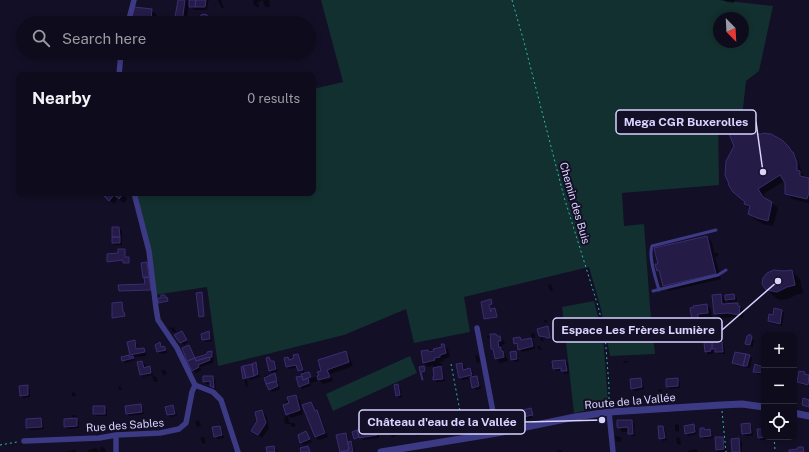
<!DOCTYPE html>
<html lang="en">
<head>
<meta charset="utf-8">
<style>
  body { margin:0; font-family:"Public Sans",sans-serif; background:#171425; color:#f1f3f6 }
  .controls { position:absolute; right:12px; bottom:12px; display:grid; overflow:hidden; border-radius:8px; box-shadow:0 2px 6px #0003 }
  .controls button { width:36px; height:36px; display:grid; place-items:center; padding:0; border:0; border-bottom:1px solid #2e2b3b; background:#0e0b1c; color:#f1f3f6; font:20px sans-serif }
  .compass { position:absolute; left:713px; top:12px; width:36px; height:36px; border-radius:50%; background:#0e0b1c; box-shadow:0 2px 6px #0003; rotate:156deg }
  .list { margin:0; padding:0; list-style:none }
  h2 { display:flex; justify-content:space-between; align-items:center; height:52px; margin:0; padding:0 16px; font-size:17px }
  h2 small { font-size:13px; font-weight:400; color:#9b9ba3 }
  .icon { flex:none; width:22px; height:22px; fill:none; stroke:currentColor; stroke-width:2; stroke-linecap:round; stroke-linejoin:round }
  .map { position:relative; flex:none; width:809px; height:452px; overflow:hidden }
  .search { position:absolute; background:#0e0b1c; box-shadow:0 2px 6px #0003; left:16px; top:16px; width:300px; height:44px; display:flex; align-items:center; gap:10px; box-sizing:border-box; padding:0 14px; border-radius:22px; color:#9b9ba3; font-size:15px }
  .panel { position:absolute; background:#0e0b1c; box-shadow:0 2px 6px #0003; left:16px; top:72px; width:300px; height:124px; border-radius:8px }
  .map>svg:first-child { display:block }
  .green { fill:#12302f; fill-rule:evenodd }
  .shadow { fill:#0007 }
  .building { fill:#241b47; stroke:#3b2d73 }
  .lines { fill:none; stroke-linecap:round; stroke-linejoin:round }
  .path { stroke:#2fb8b0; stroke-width:1; stroke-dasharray:2 3; stroke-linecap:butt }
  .service { stroke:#3d3a85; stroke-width:3 }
  .minor { stroke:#3d3a85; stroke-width:5.5 }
  .tertiary { stroke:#3d3a85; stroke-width:7 }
  .labels { text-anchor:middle; stroke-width:4; stroke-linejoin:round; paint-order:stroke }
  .street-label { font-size:11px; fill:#d9d4ff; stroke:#130f26 }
  .leader { fill:none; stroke:#d9d4ff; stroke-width:1.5 }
  .callout-dot { fill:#d9d4ff; stroke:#130f26; stroke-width:1.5 }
  .callout { fill:#130f26; stroke:#d9d4ff; stroke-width:1.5 }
  .callout-label { font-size:12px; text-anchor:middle; font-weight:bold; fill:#d9d4ff }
</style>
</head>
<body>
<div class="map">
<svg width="809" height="452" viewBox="0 0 809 452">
  <rect width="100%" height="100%" fill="#130f26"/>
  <path class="green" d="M 321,0 L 719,0 L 773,6 L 759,71 L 746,81 L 742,118 L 718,117 L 719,185 L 622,193 L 624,226 L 644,224 L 650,307 L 655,354 L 610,356 L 601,309 L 589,267 L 464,297 L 470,332 L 414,343 L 406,309 L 344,335 L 218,366 L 207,287 L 154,295 L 149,251 L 134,193 L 313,193 L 313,89 L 343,82 ZM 719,18 L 743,18 L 743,42 L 719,42 Z
    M 594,301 L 603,336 L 608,401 L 603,407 L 574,413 L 562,307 Z
    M 410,356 L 417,373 L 333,411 L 326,394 Z"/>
  <path class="shadow" d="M 179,0 L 187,0 L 190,3 L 190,0 L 209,0 L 209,1 L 208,1 L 207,10 L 194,10 L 189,5 L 186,23 L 175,23 Z
    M 218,0 L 221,0 L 224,8 L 222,8 L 220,5 Z
    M 253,0 L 269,0 L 270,7 L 266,7 L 264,5 L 263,0 L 258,2 L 259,7 L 257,7 L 254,5 Z
    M 723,0 L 735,0 L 734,3 L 726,2 Z
    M 151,10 L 157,15 L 156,22 L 166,23 L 131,23 Z
    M 205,15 L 210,19 L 210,22 L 208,23 L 206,23 L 201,19 L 202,17 Z
    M 746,125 L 755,135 L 785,144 L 798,159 L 802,174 L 809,179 L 809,203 L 792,199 L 786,193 L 784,181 L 763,194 L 766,199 L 772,203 L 778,208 L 773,226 L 763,224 L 754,219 L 749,213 L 750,209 L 745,204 L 746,203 L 735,193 Z
    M 108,193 L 121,193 L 127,199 L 124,203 L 118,198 L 114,204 L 109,200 Z
    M 119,228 L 122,231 L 122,245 L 115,245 L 113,242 Z
    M 706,237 L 712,242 L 714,253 L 718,253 L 718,256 L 715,257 L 721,279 L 669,291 L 664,286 L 661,273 L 658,270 Z
    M 792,271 L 800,279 L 803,293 L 796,295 L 788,299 L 780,300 L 776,298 L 767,290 L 784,272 Z
    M 551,284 L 553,290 L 550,291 L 548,285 Z
    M 721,295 L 725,299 L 726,305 L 738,304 L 742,308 L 744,311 L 743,318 L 732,317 L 719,318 L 715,313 L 713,296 Z
    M 734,295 L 737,298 L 737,301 L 729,302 L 726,300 Z
    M 707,305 L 711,309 L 712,317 L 701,318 L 702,324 L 697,325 L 693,321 L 691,309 Z
    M 782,311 L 784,313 L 782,326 L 771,323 L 769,321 Z
    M 682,317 L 686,327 L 678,337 L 679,338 L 677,342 L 674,340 L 673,342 L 666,337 L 668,337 L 675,325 L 677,326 L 679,321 L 678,318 Z
    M 544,320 L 546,320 L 548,322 L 545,323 Z
    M 168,326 L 171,328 L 173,327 L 176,331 L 174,333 Z
    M 548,327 L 550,329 L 548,329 L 550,340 L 548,339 L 546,339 L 542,336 L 544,341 L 541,341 L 539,330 Z
    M 182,332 L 188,342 L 184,345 L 181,342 Z
    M 209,332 L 211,334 L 212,341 L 206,342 L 203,339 Z
    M 531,333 L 535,334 L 535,338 L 532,338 Z
    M 491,335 L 500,337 L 504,341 L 505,344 L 501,345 L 508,361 L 500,363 L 496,358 L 491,343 L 491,338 L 487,338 L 487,336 Z
    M 750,336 L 754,341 L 753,347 L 749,346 L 746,344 Z
    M 520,338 L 523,341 L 531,339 L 534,342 L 535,349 L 522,352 L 515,343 Z
    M 135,341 L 137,344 L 138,350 L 143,349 L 145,351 L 138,352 L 139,354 L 146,352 L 146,356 L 133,357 L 135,360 L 125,363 L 123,360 L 129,356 L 130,357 L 133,357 L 131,355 Z
    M 722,342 L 724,345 L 725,354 L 719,354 L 716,351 L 713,351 L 713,354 L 708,354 L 706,351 L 705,343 Z
    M 160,343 L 162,347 L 164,347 L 167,350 L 167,353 L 161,354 L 158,352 Z
    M 444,345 L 448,349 L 450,357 L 443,359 L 444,361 L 439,362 L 442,364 L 442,367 L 440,367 L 443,370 L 445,381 L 437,382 L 434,380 L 434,378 L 436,377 L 433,365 L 428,367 L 424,363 L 422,352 L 443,348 Z
    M 189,346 L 196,359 L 209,355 L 211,352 L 214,354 L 213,363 L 200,367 L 201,370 L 196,373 L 193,370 Z
    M 537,346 L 540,346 L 542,350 L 539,350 Z
    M 345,352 L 349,356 L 353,366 L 330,374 L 333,381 L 323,384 L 317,378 L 318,381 L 310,383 L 311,386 L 302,389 L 300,386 L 303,377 L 302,373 L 299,371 L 297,367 L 290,369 L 287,367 L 285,359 L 288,358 L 290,361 L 295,359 L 298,355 L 300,358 L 305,374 L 309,373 L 312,378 L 320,376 L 323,371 Z
    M 515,352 L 518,355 L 519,361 L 515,362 L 512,360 Z
    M 478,355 L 480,362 L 477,363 L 475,356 Z
    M 749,356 L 752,358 L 750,368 L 736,366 L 733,363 Z
    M 269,358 L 276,364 L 278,371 L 273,373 L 277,377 L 280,389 L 272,392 L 270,389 L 264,376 L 267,375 L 269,377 L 274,375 L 270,371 L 268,363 Z
    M 565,361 L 568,363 L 569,373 L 565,374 L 562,371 L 557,371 L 554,369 Z
    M 623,361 L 627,361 L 628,363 L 624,363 Z
    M 142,362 L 145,364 L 145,368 L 149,367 L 152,370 L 153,377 L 156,376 L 158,382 L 154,382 L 152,375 L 143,377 L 141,375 Z
    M 756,363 L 764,365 L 764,375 L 757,374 L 754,371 Z
    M 256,364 L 258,366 L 260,377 L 250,380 L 246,375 L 248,386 L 246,387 L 242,367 Z
    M 462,364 L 464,366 L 465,370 L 470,369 L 473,372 L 474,378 L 476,377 L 479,380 L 481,388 L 476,390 L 473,387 L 472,378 L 462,380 L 460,377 Z
    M 161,370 L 165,370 L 167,374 L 163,375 Z
    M 804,373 L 809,376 L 809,386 L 800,384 L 798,381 Z
    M 794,374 L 797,376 L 795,384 L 794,384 Z
    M 213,377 L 215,379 L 216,389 L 211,385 L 211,384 L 207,384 L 204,381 Z
    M 677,379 L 680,382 L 680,388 L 670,389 L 667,387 Z
    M 640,380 L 643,382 L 644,389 L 634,391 L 632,389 Z
    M 398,385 L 400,388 L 402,397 L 399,398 L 397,395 Z
    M 27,386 L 30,389 L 30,397 L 23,398 L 21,395 Z
    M 118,386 L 120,386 L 122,390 L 119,390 Z
    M 658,389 L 661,389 L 662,392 L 659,392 Z
    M 72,392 L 75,393 L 76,396 L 72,396 Z
    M 295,396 L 300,400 L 303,414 L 291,418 L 287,414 L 293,401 L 283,403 Z
    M 310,404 L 320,416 L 328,437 L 319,440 L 317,439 L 303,406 Z
    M 141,405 L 143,408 L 144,414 L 129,416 L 127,413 Z
    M 173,406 L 175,409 L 177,416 L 170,417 L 168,415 Z
    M 104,407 L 107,409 L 107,416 L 97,416 L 94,414 Z
    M 531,409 L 532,411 L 531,411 L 532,418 L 527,419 L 521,414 Z
    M 262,411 L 266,415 L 269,428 L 262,438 L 252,430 Z
    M 387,414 L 397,422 L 400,428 L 401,434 L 395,436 L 395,437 L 393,438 L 389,434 L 387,427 L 383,424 L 379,424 L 378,419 L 380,419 L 382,421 Z
    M 72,415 L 77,416 L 77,418 L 76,418 L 79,421 L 79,428 L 68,429 L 65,426 L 73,419 Z
    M 288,416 L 289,423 L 294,423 L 296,426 L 292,427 L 290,424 L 285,424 L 284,417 Z
    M 41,419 L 43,422 L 44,429 L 30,430 L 27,428 Z
    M 603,419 L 605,423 L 602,424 L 601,420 Z
    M 199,420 L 201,426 L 197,427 L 195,421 Z
    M 632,421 L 634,423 L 635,436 L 632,436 L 629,432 L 622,432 L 618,426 Z
    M 422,422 L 424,425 L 427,434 L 417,436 L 415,434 Z
    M 675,424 L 679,425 L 679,432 L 675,431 Z
    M 749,424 L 752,427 L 753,436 L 746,436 L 743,434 L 742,425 Z
    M 694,425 L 696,428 L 697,434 L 688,436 L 686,434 Z
    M 220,427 L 222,430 L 224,438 L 218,439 L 215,436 Z
    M 663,427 L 665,429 L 667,440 L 663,441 L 660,438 Z
    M 374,428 L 377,430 L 379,438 L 363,440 L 361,438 L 355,439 L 354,438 Z
    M 704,429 L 706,431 L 710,430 L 712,433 L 713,438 L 704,439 L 701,436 Z
    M 764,430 L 764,437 L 772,437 L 772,439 L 761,440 L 758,438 Z
    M 306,432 L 312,442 L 304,445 L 301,443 L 299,435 Z
    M 345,434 L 348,436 L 349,442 L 353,445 L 355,452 L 341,452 Z
    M 615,436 L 621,437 L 621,442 L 616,441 Z
    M 204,437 L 206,443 L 203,444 L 200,438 Z
    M 676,437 L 680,438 L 681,445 L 677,444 Z
    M 716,438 L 723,438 L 725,440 L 726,452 L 717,452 Z
    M 732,440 L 739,440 L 742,442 L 742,452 L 733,452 Z
    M 100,447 L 103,447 L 106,450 L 106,452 L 100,452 Z
    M 274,447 L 278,452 L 268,452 Z
    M 96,448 L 100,452 L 89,452 L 88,450 Z
    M 696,449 L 698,452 L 688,452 L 688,451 Z
    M 75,450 L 77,452 L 62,452 L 66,452 Z
    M 561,450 L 563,452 L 557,452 L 556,451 Z"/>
  <path class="building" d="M 178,0 L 185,0 L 182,23 L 174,23 Z
    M 189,0 L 196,0 L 195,7 L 189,7 Z
    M 196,0 L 206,0 L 205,7 L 195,7 Z
    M 134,7 L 152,9 L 151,20 L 172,23 L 130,23 Z
    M200 18a4 4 0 1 1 8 0a4 4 0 1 1-8 0Z
    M 746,124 L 754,134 L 762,134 L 763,133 L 771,134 L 782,140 L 789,147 L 792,152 L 793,152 L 797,162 L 797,170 L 800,171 L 800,176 L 809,178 L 809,192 L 807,199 L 785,194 L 785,183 L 780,175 L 758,189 L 763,197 L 772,202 L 768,221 L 757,218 L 748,214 L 750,206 L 744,204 L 745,202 L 733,192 L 728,184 L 729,184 L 725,175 L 726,161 L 734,146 L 729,134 Z
    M 106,193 L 122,193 L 123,194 L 119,199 L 114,195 L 109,201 L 104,196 Z
    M 112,227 L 119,227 L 120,237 L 112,237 Z
    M 707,236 L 716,274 L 663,286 L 659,270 L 657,271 L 655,264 L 658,264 L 654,248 Z
    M 112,237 L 120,237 L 120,243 L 112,243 Z
    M 118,249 L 125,249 L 125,257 L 129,257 L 129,263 L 123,263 L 123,260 L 107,262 L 107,254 L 118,253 Z
    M 147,262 L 149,277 L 143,278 L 141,263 Z
    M 774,270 L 784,271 L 792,270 L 795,285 L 787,287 L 777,292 L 766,290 L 762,284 L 763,278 L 767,273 Z
    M 144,277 L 149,277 L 151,290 L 119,291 L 118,285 L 145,284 Z
    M 202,292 L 204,316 L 199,317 L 196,293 Z
    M 721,294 L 722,304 L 738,303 L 738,306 L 740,306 L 739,315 L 728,313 L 714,314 L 712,295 Z
    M 734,294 L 735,299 L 725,300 L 725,295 Z
    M 161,295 L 165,295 L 165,298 L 167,297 L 168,301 L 158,303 L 158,298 L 161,298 Z
    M 491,299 L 492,304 L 489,305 L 491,312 L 491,309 L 495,308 L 497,317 L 484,319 L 481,302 Z
    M 122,302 L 123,312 L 124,312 L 125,316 L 112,318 L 112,303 Z
    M 707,304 L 708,313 L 698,314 L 698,321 L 692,321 L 690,308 L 694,307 L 693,306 Z
    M 774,308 L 782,310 L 780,324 L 768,321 L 769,314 L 773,315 Z
    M 548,326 L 550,338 L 546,338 L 546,337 L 539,336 L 537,329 Z
    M 182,331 L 187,340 L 180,343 L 174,335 Z
    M 209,331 L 210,339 L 202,340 L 201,334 Z
    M 490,334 L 496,334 L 497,336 L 500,336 L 501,341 L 498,341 L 499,348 L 501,347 L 501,351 L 503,351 L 504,357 L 495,359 L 493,349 L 491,349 Z
    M 750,334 L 752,337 L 750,345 L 745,344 L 747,336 Z
    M 520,337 L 521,340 L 531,338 L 533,346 L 518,350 L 517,343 L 514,344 L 513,338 Z
    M 135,340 L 136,349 L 144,348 L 145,352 L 130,355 L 127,342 Z
    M 722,341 L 723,352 L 715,352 L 715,349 L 712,349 L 712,342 Z
    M 160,342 L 161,347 L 164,346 L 166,350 L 157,352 L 155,345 Z
    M 712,342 L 712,349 L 710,349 L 711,351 L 705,352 L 704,343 Z
    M 441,344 L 444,344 L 446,353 L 440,355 L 440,357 L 434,358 L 435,360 L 423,363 L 421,351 L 428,350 L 429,352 L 434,351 L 433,349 L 442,347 Z
    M 189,345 L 195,358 L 187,361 L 182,348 Z
    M 212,351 L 212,357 L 209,358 L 209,357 L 196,361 L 195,358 L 207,354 L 207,352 Z
    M 346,351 L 349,362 L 327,370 L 330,377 L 318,380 L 317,376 L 319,375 L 317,372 L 321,371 L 318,360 Z
    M 516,351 L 517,359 L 511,360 L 510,352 Z
    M 735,352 L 746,354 L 743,366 L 732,363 Z
    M 298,354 L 303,370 L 298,371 L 296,365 L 286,367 L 284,358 L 288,357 L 289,360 L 294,358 L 293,355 Z
    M 746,354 L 750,355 L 747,366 L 743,366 Z
    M 129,355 L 129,357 L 133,356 L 134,358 L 122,361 L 121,357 Z
    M 209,357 L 210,360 L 198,365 L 199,367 L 192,371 L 187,361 L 195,358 L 196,361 Z
    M 269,357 L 271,361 L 274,361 L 276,369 L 269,371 L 266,358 Z
    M 565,360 L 567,371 L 561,371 L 561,368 L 553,369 L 552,361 Z
    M 142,361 L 144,368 L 150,366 L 151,373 L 140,375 L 137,362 Z
    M 256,362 L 258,374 L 254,376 L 252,364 Z
    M 462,363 L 463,370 L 470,368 L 472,375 L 459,378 L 456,364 Z
    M 762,363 L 764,364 L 764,373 L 753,372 L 755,364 L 761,366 Z
    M 252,364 L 254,376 L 246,378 L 243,366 Z
    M 243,366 L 246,378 L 243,379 L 241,367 Z
    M 424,366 L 425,371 L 421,372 L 423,380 L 422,380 L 419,367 Z
    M 441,366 L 443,379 L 433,380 L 433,377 L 434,376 L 433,368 Z
    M 799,371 L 805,372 L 804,374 L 809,375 L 808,385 L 797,382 Z
    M 309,372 L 311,377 L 303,380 L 301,374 Z
    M 275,373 L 277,381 L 266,384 L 264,378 Z
    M 203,376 L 213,376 L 214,388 L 210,386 L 210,381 L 203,382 Z
    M 302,376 L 303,380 L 308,378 L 309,383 L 299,387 L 296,377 Z
    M 477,376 L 479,386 L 472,388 L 470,377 Z
    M 641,378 L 642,387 L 631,389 L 630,379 Z
    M 678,378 L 678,386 L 666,387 L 666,379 Z
    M 276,381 L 278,386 L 269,390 L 266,384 Z
    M 398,384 L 400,395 L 396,396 L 394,385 Z
    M 28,385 L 28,395 L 20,396 L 19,386 Z
    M 296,395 L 300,410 L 286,415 L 283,405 L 289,403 L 287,397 Z
    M 803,398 L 809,400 L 809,407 L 802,405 Z
    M 311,402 L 315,411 L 317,410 L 325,433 L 315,437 L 302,405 Z
    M 141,404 L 142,412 L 126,414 L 125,406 Z
    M 173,405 L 175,414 L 167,415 L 165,407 Z
    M 93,406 L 105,406 L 105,414 L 93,414 Z
    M 531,408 L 533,415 L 523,417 L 523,414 L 520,415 L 519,411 Z
    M 262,410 L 266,423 L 258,435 L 251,431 L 257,421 L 255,412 Z
    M 387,413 L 388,418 L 393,417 L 397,427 L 397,430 L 388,434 L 385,423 L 382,424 L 380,418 L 384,417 L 384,414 Z
    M 41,418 L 42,427 L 26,428 L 26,419 Z
    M 77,418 L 77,426 L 64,427 L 64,419 Z
    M 617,420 L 632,420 L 633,434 L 628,434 L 628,427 L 618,428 L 617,427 Z
    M 422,421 L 425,432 L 414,434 L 413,430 L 415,429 L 413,423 Z
    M 750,423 L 751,433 L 742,434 L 741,424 Z
    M 694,424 L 695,432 L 685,434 L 684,426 Z
    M 220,426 L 222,435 L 214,437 L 212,427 Z
    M 658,426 L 663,426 L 665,438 L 659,439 Z
    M 375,427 L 377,435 L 359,438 L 357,430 Z
    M 700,428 L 704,428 L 705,430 L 710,429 L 711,436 L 700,437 Z
    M 757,429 L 764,429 L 764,437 L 769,437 L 758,438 Z
    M 357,430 L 359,437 L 354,439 L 352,432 Z
    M 306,431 L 310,439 L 300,443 L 298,435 Z
    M 346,433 L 349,450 L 340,452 L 336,435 Z
    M 715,437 L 723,437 L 724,449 L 716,450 Z
    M 739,438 L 740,452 L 732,452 L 731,439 Z
    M 351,441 L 353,452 L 340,452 L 349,450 L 348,442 Z
    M 274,446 L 275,452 L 267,452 L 266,447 Z
    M 308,446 L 310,452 L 301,452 L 300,448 Z
    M 798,447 L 803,447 L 804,452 L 789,452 L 789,450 L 798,449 Z"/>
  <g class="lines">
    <path class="path" d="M 512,0 L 524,42 L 564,197 L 598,306 L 605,335 L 609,386 L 609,405
      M 778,335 L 779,330
      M 451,364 L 464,432
      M 763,400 L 764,395
      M 722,411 L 726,452
      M 774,437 L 775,450
      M 0,445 L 17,442"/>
    <path class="service" d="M 659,290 C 656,279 648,257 652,246 L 716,230
      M 653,291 L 718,275 L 726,270"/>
    <path class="minor" d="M 128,23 L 134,0
      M 119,75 L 121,53
      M 134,193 L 149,251 L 156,308 L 158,320 L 177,348 L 195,385 L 213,392 L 221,400 L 238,452
      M 477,328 L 497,433
      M 609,412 L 613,452
      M 24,441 L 99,438 L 116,435 L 160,433 L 179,429 L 186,423 L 192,392 L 195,385
      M 116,452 L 116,435"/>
    <path class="tertiary" d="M 794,413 L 809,416
      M 381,452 L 497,433 L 575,417 L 609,412 L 721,405 L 742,404 L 764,407"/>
  </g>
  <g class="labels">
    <g class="street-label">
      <text transform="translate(575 203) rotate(74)" y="4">Chemin des Buis</text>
      <text transform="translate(630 401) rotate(-5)" y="4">Route de la Vallée</text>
      <text transform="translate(125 425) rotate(-4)" y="4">Rue des Sables</text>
    </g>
  </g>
  <path class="leader" d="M763 172L756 122M778 281L722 330M602 420L525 422"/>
  <g class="callout-dot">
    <circle cx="763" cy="172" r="4"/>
    <circle cx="778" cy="281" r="4"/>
    <circle cx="602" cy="420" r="4"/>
  </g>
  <g class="callout">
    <rect x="616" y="110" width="140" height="24" rx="4"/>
    <rect x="553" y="318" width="169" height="24" rx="4"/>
    <rect x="359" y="410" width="166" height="24" rx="4"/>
  </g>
  <g class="callout-label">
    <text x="686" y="126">Mega CGR Buxerolles</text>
    <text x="638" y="334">Espace Les Frères Lumière</text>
    <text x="442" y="426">Château d'eau de la Vallée</text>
  </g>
</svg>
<div class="controls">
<button>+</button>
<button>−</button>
<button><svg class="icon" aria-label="locate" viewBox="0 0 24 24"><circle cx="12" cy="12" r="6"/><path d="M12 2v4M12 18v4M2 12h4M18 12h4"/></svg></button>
</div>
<svg class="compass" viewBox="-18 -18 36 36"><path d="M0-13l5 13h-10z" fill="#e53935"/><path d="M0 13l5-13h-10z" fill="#9b9ba3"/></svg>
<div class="search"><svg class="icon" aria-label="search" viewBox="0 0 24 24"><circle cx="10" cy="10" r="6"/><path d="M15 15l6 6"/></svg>Search here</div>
<section class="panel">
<h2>Nearby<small>0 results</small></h2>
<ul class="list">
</ul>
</section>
</div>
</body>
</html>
